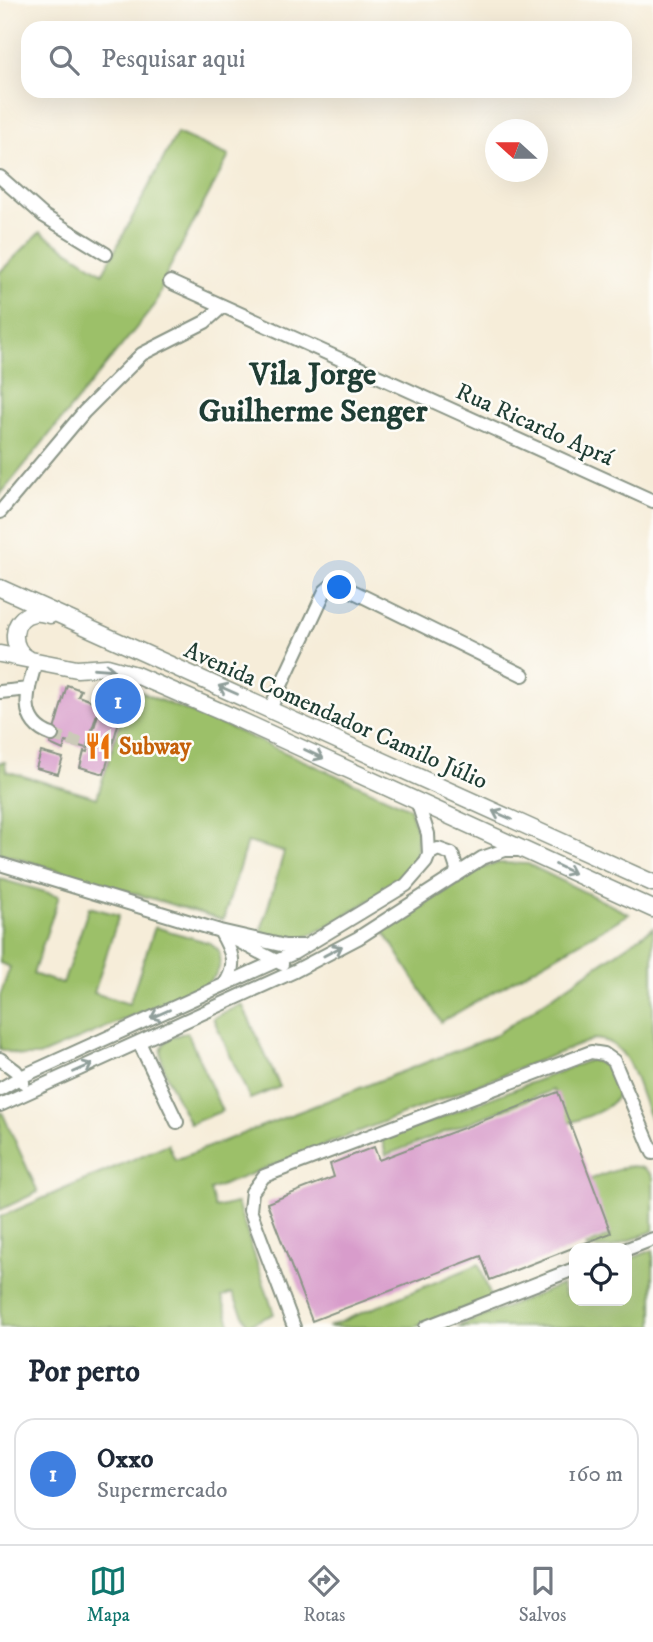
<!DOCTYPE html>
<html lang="pt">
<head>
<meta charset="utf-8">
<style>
  body { margin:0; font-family:"IM FELL DW Pica",serif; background:#f2f2f3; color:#1f2937 }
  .controls { position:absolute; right:21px; bottom:21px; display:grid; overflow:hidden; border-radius:14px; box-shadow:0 7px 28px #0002 }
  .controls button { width:63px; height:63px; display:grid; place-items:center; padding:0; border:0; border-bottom:2px solid #e0e1e3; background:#fff; color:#1f2937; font:35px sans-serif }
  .compass { position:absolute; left:485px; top:119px; width:63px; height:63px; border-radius:50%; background:#fff; box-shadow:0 7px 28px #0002; rotate:291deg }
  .you { position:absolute; left:340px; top:588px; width:24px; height:24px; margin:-18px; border:5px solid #fff; border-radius:50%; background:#1a73e8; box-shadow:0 0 0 10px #1a73e833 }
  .badge { display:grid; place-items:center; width:46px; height:46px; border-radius:50%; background:#0f766e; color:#fff; font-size:23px; font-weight:700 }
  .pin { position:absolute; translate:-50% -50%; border:4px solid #fff; box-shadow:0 2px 7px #0006 }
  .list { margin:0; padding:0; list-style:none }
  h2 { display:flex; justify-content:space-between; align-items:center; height:91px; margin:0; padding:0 28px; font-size:30px }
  h2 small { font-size:23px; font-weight:400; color:#747a83 }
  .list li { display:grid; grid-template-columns:46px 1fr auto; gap:21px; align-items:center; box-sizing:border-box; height:112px; margin:0 14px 14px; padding:0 14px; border:2px solid #e0e1e3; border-radius:21px }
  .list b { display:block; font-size:26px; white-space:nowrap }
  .list p { margin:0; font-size:23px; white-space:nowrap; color:#747a83 }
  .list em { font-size:23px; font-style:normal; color:#747a83 }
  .icon { flex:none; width:38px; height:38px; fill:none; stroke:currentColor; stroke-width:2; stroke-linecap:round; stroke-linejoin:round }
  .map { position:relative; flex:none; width:653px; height:1327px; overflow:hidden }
  .search { position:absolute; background:#fff; box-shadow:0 7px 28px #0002; left:21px; right:21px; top:21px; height:77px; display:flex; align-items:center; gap:18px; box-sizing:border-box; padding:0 24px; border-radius:21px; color:#747a83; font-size:26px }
  .sheet { height:217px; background:#fff }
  nav { display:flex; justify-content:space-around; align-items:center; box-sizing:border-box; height:98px; border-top:2px solid #e0e1e3; background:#fff; font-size:19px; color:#747a83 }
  nav a { display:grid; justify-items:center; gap:4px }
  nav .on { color:#0f766e }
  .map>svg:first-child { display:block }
  .green { fill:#9cc069; stroke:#5e7e4e; stroke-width:2 }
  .building { fill:#d89ccb }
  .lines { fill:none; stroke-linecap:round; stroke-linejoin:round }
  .minor-tunnel { stroke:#cbcab8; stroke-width:12; stroke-dasharray:12 6; stroke-linecap:butt }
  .minor-casing { stroke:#8a9586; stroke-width:16 }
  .major-casing { stroke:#8a9586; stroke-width:19 }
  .minor { stroke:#fff; stroke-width:12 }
  .major { stroke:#fff; stroke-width:16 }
  .oneway { stroke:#8f9e9a }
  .labels { text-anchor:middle; stroke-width:5; stroke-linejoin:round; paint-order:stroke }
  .street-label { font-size:24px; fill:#1f3d34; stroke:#fdfcf7 }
  .food-label { font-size:24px; font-weight:bold; fill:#c56008; stroke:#fdfcf7; text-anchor:start }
  .district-label { font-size:32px; font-weight:bold; fill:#1f3d34; stroke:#fdfcf7 }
</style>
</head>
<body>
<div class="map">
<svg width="653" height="1327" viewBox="0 0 653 1327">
  <rect width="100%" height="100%" fill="#fdfcf7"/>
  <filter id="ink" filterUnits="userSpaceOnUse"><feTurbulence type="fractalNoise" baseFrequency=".0143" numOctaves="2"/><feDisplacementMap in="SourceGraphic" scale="14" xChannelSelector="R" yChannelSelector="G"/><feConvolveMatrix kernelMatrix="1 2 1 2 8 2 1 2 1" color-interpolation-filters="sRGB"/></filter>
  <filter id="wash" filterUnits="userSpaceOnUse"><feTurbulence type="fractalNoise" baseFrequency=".00686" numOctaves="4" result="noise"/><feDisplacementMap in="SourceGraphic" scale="28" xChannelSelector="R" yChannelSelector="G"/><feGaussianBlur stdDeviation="1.57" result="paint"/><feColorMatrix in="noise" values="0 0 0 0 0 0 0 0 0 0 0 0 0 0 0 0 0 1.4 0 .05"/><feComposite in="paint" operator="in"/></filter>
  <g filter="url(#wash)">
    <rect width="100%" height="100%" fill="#f6edd9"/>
    <path class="green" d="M 177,133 L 229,156 L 169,269 L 155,305 L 0,495 L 0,272 L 40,232 L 103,273 Z
      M 131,687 L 154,698 L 212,720 L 410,808 C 415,824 420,840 416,856 C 413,865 406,873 400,878 C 385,892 315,936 297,940 C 285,942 272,935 261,931 L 284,852 L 247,842 L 223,920 L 0,853 L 0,762 L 5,762 L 6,771 L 97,798 Z
      M 498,863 L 528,864 L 629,914 L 441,1022 L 383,930 L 483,868 Z
      M 0,879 L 59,896 L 33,974 L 63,984 L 89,907 L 119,915 L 94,993 L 129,1004 L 155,927 L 210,943 L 219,951 C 222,968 218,975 205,985 L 39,1056 L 22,1056 L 0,1049 L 0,996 L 10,967 L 0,963 Z
      M 653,928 L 653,1123 C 636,1094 635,1041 594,1039 L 210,1190 L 215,1208 L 237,1203 L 274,1314 L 248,1325 L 232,1293 L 222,1297 L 231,1327 L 0,1327 L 0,1217 L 168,1144 L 175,1160 L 494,1036 Z
      M 242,1004 L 280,1087 L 250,1099 L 213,1018 Z
      M 187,1032 L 222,1111 L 190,1124 C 182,1108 154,1060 163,1046 C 167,1037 179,1035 187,1032 Z
      M 590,1060 C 613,1064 632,1088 608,1106 C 597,1115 579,1119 567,1124 L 553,1090 L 386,1155 L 382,1140 Z
      M 2,1112 L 38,1192 L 0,1210 L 0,1113 Z
      M 628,1166 C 638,1166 648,1167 653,1178 L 653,1231 L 611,1248 L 587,1248 L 586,1246 L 609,1236 L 588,1180 Z
      M 653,1250 L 653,1327 L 457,1327 L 561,1285 L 565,1296 L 574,1292 L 574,1301 L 627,1301 L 627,1260 Z
      M 479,1264 L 491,1298 L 415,1327 L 328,1327 Z"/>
    <g id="blocks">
      <path class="building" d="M 67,685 L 81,690 L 78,696 L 100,704 L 86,748 L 66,742 L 63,750 L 50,744 Z
        M 111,688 L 127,693 L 104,774 L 80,767 L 84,751 L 87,752 L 102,700 L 99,701 L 101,693 L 108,695 Z
        M 41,752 L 63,758 L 58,774 L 36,768 Z
        M 558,1092 L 611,1233 L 490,1280 L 481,1256 L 312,1321 L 267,1203 L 334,1177 L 330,1164 L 374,1147 L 379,1160 Z"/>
    </g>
  </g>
  <g filter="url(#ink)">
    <use href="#blocks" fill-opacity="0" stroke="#8a9586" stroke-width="2"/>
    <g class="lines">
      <path class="minor-tunnel" d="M 52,735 L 87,745"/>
      <defs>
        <path id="minor" d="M 0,177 L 44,216 L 106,254
          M 170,282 L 653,501
          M 0,512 L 84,412 L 142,354 L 205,322 L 223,306
          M 36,662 C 27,690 17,723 52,735
          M 0,692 L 29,689
          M 270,709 L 325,591 L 332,585 L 342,586 L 523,675
          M 429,854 L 438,849 L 452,854 L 457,869 L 455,876
          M 0,864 L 220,931 L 285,946 L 303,946
          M 220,931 C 231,950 239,965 224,985
          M 236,940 L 282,964
          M 139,1042 L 177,1122
          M 0,1059 L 16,1071 L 23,1082
          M 0,1089 L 21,1077 L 294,953 L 406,885 L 426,862 L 429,854 L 428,834 L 417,801
          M 0,1105 L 295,971 L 358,938 L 482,858 L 505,850 L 522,850
          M 627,1249 L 653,1239
          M 294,1327 L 250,1210 L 252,1192 L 264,1176 L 591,1052 L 604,1054 L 614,1061 L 653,1153
          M 426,1327 L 574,1269"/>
        <path id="major" d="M 0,588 L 653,883
          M 0,654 L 77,669 L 107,667 L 136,675 L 231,716 L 653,909
          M 29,659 C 9,650 10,617 34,613 C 39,612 45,614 50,615"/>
      </defs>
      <use href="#minor" class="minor-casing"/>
      <use href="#major" class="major-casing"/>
      <use href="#minor" class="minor"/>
      <use href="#major" class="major"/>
    </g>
    <defs><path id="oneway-shaft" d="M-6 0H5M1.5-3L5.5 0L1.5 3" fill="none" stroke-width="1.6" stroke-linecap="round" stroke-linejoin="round" transform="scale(1.75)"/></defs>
    <g class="oneway">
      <use href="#oneway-shaft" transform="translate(104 669) rotate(4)"/>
      <use href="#oneway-shaft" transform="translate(228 690) rotate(-156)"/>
      <use href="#oneway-shaft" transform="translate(314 754) rotate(25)"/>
      <use href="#oneway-shaft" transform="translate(502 815) rotate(-156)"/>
      <use href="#oneway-shaft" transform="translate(565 869) rotate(25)"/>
      <use href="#oneway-shaft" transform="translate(333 951) rotate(-28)"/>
      <use href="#oneway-shaft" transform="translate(160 1014) rotate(156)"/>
      <use href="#oneway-shaft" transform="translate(83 1068) rotate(-24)"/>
    </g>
  </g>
  <defs>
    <symbol id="restaurant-bare" viewBox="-9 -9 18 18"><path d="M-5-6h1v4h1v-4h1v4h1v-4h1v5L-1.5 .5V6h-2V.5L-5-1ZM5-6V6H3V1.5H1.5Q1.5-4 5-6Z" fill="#e8710a" stroke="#fdfcf7" stroke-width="2.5" paint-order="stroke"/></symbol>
  </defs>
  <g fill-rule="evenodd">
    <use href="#restaurant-bare" x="79" y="727" width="38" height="38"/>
  </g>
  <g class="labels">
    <g class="street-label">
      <text transform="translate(535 424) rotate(24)" y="8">Rua Ricardo Aprá</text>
      <text transform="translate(336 715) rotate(24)" y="8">Avenida Comendador Camilo Júlio</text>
    </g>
    <g class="food-label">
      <text x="119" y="754">Subway</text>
    </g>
    <g class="district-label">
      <text x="313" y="384">Vila Jorge<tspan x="313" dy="37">Guilherme Senger</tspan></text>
    </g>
  </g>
</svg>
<div class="controls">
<button><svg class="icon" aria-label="locate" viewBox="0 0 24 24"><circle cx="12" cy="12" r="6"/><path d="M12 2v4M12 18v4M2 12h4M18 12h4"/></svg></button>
</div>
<svg class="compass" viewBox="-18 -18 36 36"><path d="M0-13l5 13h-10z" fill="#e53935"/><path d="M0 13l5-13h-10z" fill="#747a83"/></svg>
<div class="you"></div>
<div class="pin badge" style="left:118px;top:701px;background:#3f7fe0">1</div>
<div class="search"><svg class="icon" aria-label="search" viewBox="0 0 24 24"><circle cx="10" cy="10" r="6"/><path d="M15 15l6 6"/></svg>Pesquisar aqui</div>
</div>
<section class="sheet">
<h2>Por perto<small></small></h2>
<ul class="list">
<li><span class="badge" style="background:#3f7fe0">1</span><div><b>Oxxo</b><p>Supermercado</p></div><em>160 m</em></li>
</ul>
</section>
<nav>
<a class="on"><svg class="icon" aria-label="map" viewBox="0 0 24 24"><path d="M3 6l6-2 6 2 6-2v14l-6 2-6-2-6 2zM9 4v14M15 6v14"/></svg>Mapa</a>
<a><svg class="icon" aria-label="directions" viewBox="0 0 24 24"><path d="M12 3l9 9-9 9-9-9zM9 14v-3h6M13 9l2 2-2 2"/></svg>Rotas</a>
<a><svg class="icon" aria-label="saved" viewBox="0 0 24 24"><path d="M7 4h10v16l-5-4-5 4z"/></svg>Salvos</a>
</nav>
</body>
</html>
